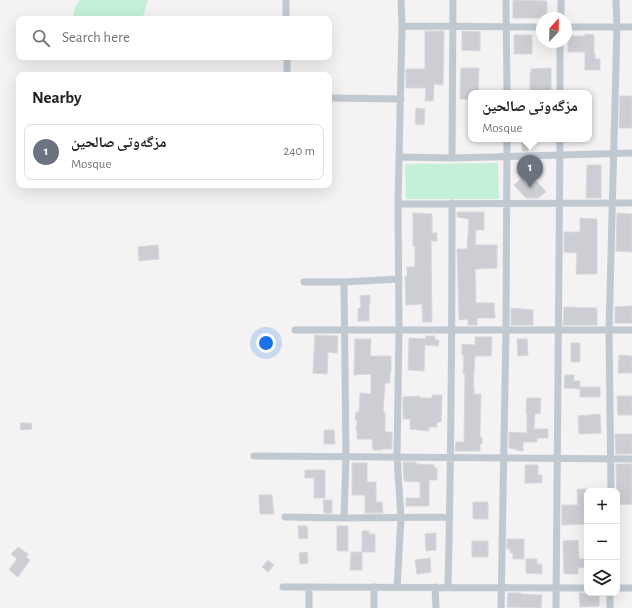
<!DOCTYPE html>
<html lang="en">
<head>
<meta charset="utf-8">
<style>
  body { margin:0; font-family:"Alegreya Sans","Noto Naskh Arabic",sans-serif; background:#f2f2f2; color:#202124 }
  .controls { position:absolute; right:12px; bottom:12px; display:grid; overflow:hidden; border-radius:8px; box-shadow:0 4px 16px #0002 }
  .controls button { width:36px; height:36px; display:grid; place-items:center; padding:0; border:0; border-bottom:1px solid #e0e0e0; background:#fff; color:#202124; font:20px sans-serif }
  .compass { position:absolute; left:536px; top:12px; width:36px; height:36px; border-radius:50%; background:#fff; box-shadow:0 4px 16px #0002; rotate:22deg }
  .you { position:absolute; left:266px; top:343px; width:14px; height:14px; margin:-10px; border:3px solid #fff; border-radius:50%; background:#1a73e8; box-shadow:0 0 0 6px #1a73e833 }
  .badge { display:grid; place-items:center; width:26px; height:26px; border-radius:50%; background:#b45309; color:#fff; font-size:13px; font-weight:700 }
  .pin { position:absolute; translate:-50% -33px; filter:drop-shadow(0 1px 2px #0008) }
  .pin::after { content:''; position:absolute; top:21px; width:14px; height:12px; background:inherit; clip-path:polygon(0 0,100% 0,50% 100%) }
  .popup { position:absolute; left:468px; top:90px; width:124px; height:52px; box-sizing:border-box; display:grid; place-content:center; border-radius:8px; background:#fff; filter:drop-shadow(0 1px 3px #0005); font-size:13px; white-space:nowrap; color:#757577 }
  .popup b { font-size:15px; color:#202124 }
  .popup::after { content:''; position:absolute; left:50%; top:100%; margin-left:-8px; border:8px solid transparent; border-top-color:#fff }
  .list { margin:0; padding:0; list-style:none }
  h2 { display:flex; justify-content:space-between; align-items:center; height:52px; margin:0; padding:0 16px; font-size:17px }
  h2 small { font-size:13px; font-weight:400; color:#757577 }
  .list li { display:grid; grid-template-columns:26px 1fr auto; gap:12px; align-items:center; box-sizing:border-box; height:56px; margin:0 8px 8px; padding:0 8px; border:1px solid #e0e0e0; border-radius:8px }
  .list b { display:block; font-size:15px; white-space:nowrap }
  .list p { margin:0; font-size:13px; white-space:nowrap; color:#757577 }
  .list em { font-size:13px; font-style:normal; color:#757577 }
  .icon { flex:none; width:22px; height:22px; fill:none; stroke:currentColor; stroke-width:2; stroke-linecap:round; stroke-linejoin:round }
  .map { position:relative; flex:none; width:632px; height:608px; overflow:hidden }
  .search { position:absolute; background:#fff; box-shadow:0 4px 16px #0002; left:16px; top:16px; width:316px; height:44px; display:flex; align-items:center; gap:10px; box-sizing:border-box; padding:0 14px; border-radius:8px; color:#757577; font-size:15px }
  .panel { position:absolute; background:#fff; box-shadow:0 4px 16px #0002; left:16px; top:72px; width:316px; height:116px; border-radius:8px }
  .map>svg:first-child { display:block }
  .green { fill:#c3f0d7 }
  .building { fill:#ccced4; stroke:#d6d8dd }
  .lines { fill:none; stroke-linecap:round; stroke-linejoin:round }
  .street { stroke:#c0c9d1; stroke-width:7 }
</style>
</head>
<body>
<div class="map">
<svg width="632" height="608" viewBox="0 0 632 608">
  <rect width="100%" height="100%" fill="#f4f2f2"/>
  <path class="green" d="M 80,0 L 148,0 L 142,19 L 72,19 L 76,6 Z
    M 498,163 L 499,199 L 406,199 L 405,164 Z"/>
  <path class="building" d="M 513,0 L 547,1 L 547,18 L 513,18 Z
    M 425,31 L 444,31 L 443,85 L 434,84 L 433,101 L 425,101 L 426,88 L 406,88 L 406,69 L 425,69 Z
    M 462,31 L 480,32 L 480,51 L 462,50 Z
    M 585,34 L 594,35 L 594,54 L 595,54 L 595,59 L 600,59 L 600,70 L 585,70 L 585,52 L 568,52 L 568,36 L 585,36 Z
    M 514,35 L 532,35 L 532,54 L 514,54 Z
    M 461,68 L 479,68 L 478,93 L 471,93 L 471,99 L 460,99 Z
    M 551,68 L 551,93 L 538,93 L 538,91 L 530,90 L 530,73 L 531,73 L 531,69 Z
    M 620,96 L 632,96 L 632,128 L 619,128 Z
    M 416,108 L 425,109 L 424,125 L 415,124 Z
    M 522,141 L 528,141 L 528,151 L 522,151 Z
    M 587,165 L 601,165 L 601,198 L 586,198 Z
    M 529,172 L 546,192 L 538,198 L 532,198 L 532,197 L 530,198 L 526,198 L 514,185 Z
    M 457,212 L 484,212 L 484,230 L 476,230 L 475,245 L 497,245 L 497,268 L 475,269 L 476,303 L 494,303 L 495,318 L 477,318 L 477,325 L 468,325 L 468,319 L 459,320 L 457,249 L 467,249 L 469,221 L 469,219 L 457,217 Z
    M 413,213 L 432,214 L 432,233 L 437,233 L 437,241 L 431,241 L 432,322 L 423,322 L 422,304 L 406,305 L 405,276 L 407,276 L 407,267 L 415,267 L 415,246 L 413,246 Z
    M 617,213 L 632,214 L 632,252 L 616,251 Z
    M 580,218 L 597,219 L 597,274 L 576,274 L 577,253 L 564,252 L 564,232 L 580,232 Z
    M 158,245 L 159,259 L 139,261 L 138,247 Z
    M 370,295 L 370,303 L 369,303 L 369,321 L 358,321 L 358,308 L 361,308 L 360,296 Z
    M 632,306 L 632,323 L 615,323 L 615,307 Z
    M 564,307 L 597,308 L 597,325 L 563,325 Z
    M 511,308 L 533,310 L 533,325 L 511,325 Z
    M 315,335 L 338,336 L 337,353 L 328,352 L 327,374 L 313,373 Z
    M 426,336 L 435,336 L 435,340 L 439,340 L 438,346 L 425,345 L 424,371 L 408,370 L 409,338 L 426,339 Z
    M 475,337 L 492,337 L 491,356 L 475,356 L 473,386 L 474,386 L 474,394 L 481,394 L 480,432 L 480,437 L 482,437 L 482,444 L 480,444 L 480,451 L 455,451 L 456,442 L 464,442 L 465,374 L 463,374 L 464,355 L 462,355 L 462,344 L 475,345 Z
    M 355,339 L 371,339 L 370,356 L 391,356 L 391,372 L 390,372 L 390,383 L 385,383 L 383,412 L 385,412 L 385,432 L 392,432 L 392,449 L 381,449 L 381,450 L 373,450 L 372,439 L 357,439 L 357,431 L 356,430 L 357,420 L 355,420 L 356,412 L 359,412 L 360,393 L 371,394 L 371,374 L 354,375 Z
    M 517,339 L 527,339 L 528,355 L 518,356 Z
    M 571,343 L 580,343 L 580,362 L 571,362 Z
    M 619,355 L 632,356 L 632,373 L 618,373 Z
    M 565,375 L 574,375 L 574,381 L 580,381 L 580,389 L 564,388 Z
    M 580,387 L 600,387 L 600,397 L 580,397 Z
    M 432,395 L 442,395 L 441,422 L 437,422 L 437,427 L 429,427 L 429,431 L 410,429 L 410,419 L 403,419 L 403,397 L 420,396 L 420,398 L 432,398 Z
    M 617,396 L 632,396 L 632,415 L 618,415 Z
    M 527,398 L 541,398 L 540,414 L 535,413 L 534,429 L 548,429 L 548,438 L 537,438 L 537,442 L 523,442 L 523,451 L 516,450 L 516,449 L 509,448 L 509,432 L 527,433 L 527,413 L 526,413 Z
    M 600,414 L 601,433 L 579,434 L 578,416 Z
    M 20,423 L 31,423 L 32,429 L 21,430 Z
    M 324,430 L 334,430 L 335,444 L 324,444 Z
    M 615,434 L 632,434 L 632,454 L 616,454 Z
    M 403,462 L 416,462 L 416,464 L 434,465 L 434,468 L 437,468 L 437,480 L 429,480 L 429,506 L 406,506 L 406,498 L 420,498 L 420,482 L 404,481 Z
    M 352,463 L 367,463 L 367,482 L 376,482 L 376,502 L 382,502 L 383,513 L 365,513 L 365,495 L 352,495 Z
    M 616,464 L 632,464 L 632,504 L 617,505 Z
    M 525,465 L 538,465 L 538,475 L 542,475 L 542,483 L 525,483 Z
    M 305,470 L 325,470 L 325,498 L 314,498 L 314,478 L 305,478 Z
    M 577,489 L 587,489 L 587,524 L 562,525 L 562,505 L 578,505 Z
    M 259,495 L 272,495 L 274,514 L 260,514 Z
    M 323,500 L 332,500 L 332,513 L 324,513 Z
    M 473,502 L 488,502 L 488,519 L 473,519 Z
    M 298,526 L 307,526 L 308,538 L 299,539 Z
    M 337,526 L 348,526 L 348,551 L 337,551 Z
    M 362,531 L 369,531 L 369,534 L 375,534 L 375,552 L 362,552 Z
    M 436,533 L 436,550 L 426,551 L 425,534 Z
    M 507,539 L 524,539 L 524,559 L 513,559 L 513,553 L 510,553 L 510,549 L 507,549 Z
    M 578,540 L 579,559 L 587,559 L 587,567 L 578,568 L 578,574 L 564,574 L 563,541 Z
    M 472,541 L 488,541 L 488,557 L 472,557 Z
    M 18,547 L 28,554 L 26,557 L 30,560 L 18,577 L 9,570 L 17,559 L 11,554 Z
    M 307,552 L 308,563 L 300,564 L 299,553 Z
    M 351,552 L 362,552 L 362,570 L 350,570 Z
    M 430,558 L 431,572 L 417,574 L 415,560 Z
    M 526,559 L 537,559 L 537,564 L 542,564 L 542,574 L 526,573 Z
    M 268,560 L 274,565 L 268,572 L 262,567 Z
    M 508,593 L 521,593 L 521,594 L 542,595 L 541,608 L 507,607 Z
    M 579,593 L 599,593 L 599,606 L 580,607 Z"/>
  <g class="lines">
    <path class="street" d="M 286,0 L 286,19
      M 506,0 L 507,93
      M 561,18 L 561,0
      M 402,26 L 542,27
      M 566,27 L 632,27
      M 287,57 L 287,75
      M 560,93 L 560,42
      M 329,98 L 401,99
      M 400,157 L 452,158 L 632,153
      M 452,158 L 453,0
      M 398,204 L 632,203
      M 304,282 L 344,282 L 399,279
      M 295,330 L 632,330
      M 254,456 L 632,459
      M 611,491 L 609,330 L 617,27 L 616,0
      M 285,517 L 344,518 L 449,517
      M 344,518 L 346,457 L 344,282
      M 283,587 L 587,588
      M 397,587 L 401,518 L 397,457 L 399,330 L 398,204 L 402,26 L 401,0
      M 435,587 L 436,608
      M 448,587 C 451,459 452,331 452,203
      M 617,588 L 632,588
      M 610,593 L 610,608
      M 309,608 L 309,587
      M 374,608 L 374,587
      M 501,608 L 506,330 L 507,139
      M 556,608 L 560,139"/>
  </g>
</svg>
<div class="controls">
<button>+</button>
<button>−</button>
<button><svg class="icon" aria-label="layers" viewBox="0 0 24 24"><path d="M12 4l9 5-9 5-9-5zM3 14l9 5 9-5"/></svg></button>
</div>
<svg class="compass" viewBox="-18 -18 36 36"><path d="M0-13l5 13h-10z" fill="#e53935"/><path d="M0 13l5-13h-10z" fill="#757577"/></svg>
<div class="you"></div>
<div class="pin badge" style="left:530px;top:188px;background:#6b7280">1</div>
<div class="popup"><b>مزگەوتی صالحین</b>Mosque</div>
<div class="search"><svg class="icon" aria-label="search" viewBox="0 0 24 24"><circle cx="10" cy="10" r="6"/><path d="M15 15l6 6"/></svg>Search here</div>
<section class="panel">
<h2>Nearby<small></small></h2>
<ul class="list">
<li><span class="badge" style="background:#6b7280">1</span><div><b>مزگەوتی صالحین</b><p>Mosque</p></div><em>240 m</em></li>
</ul>
</section>
</div>
</body>
</html>
